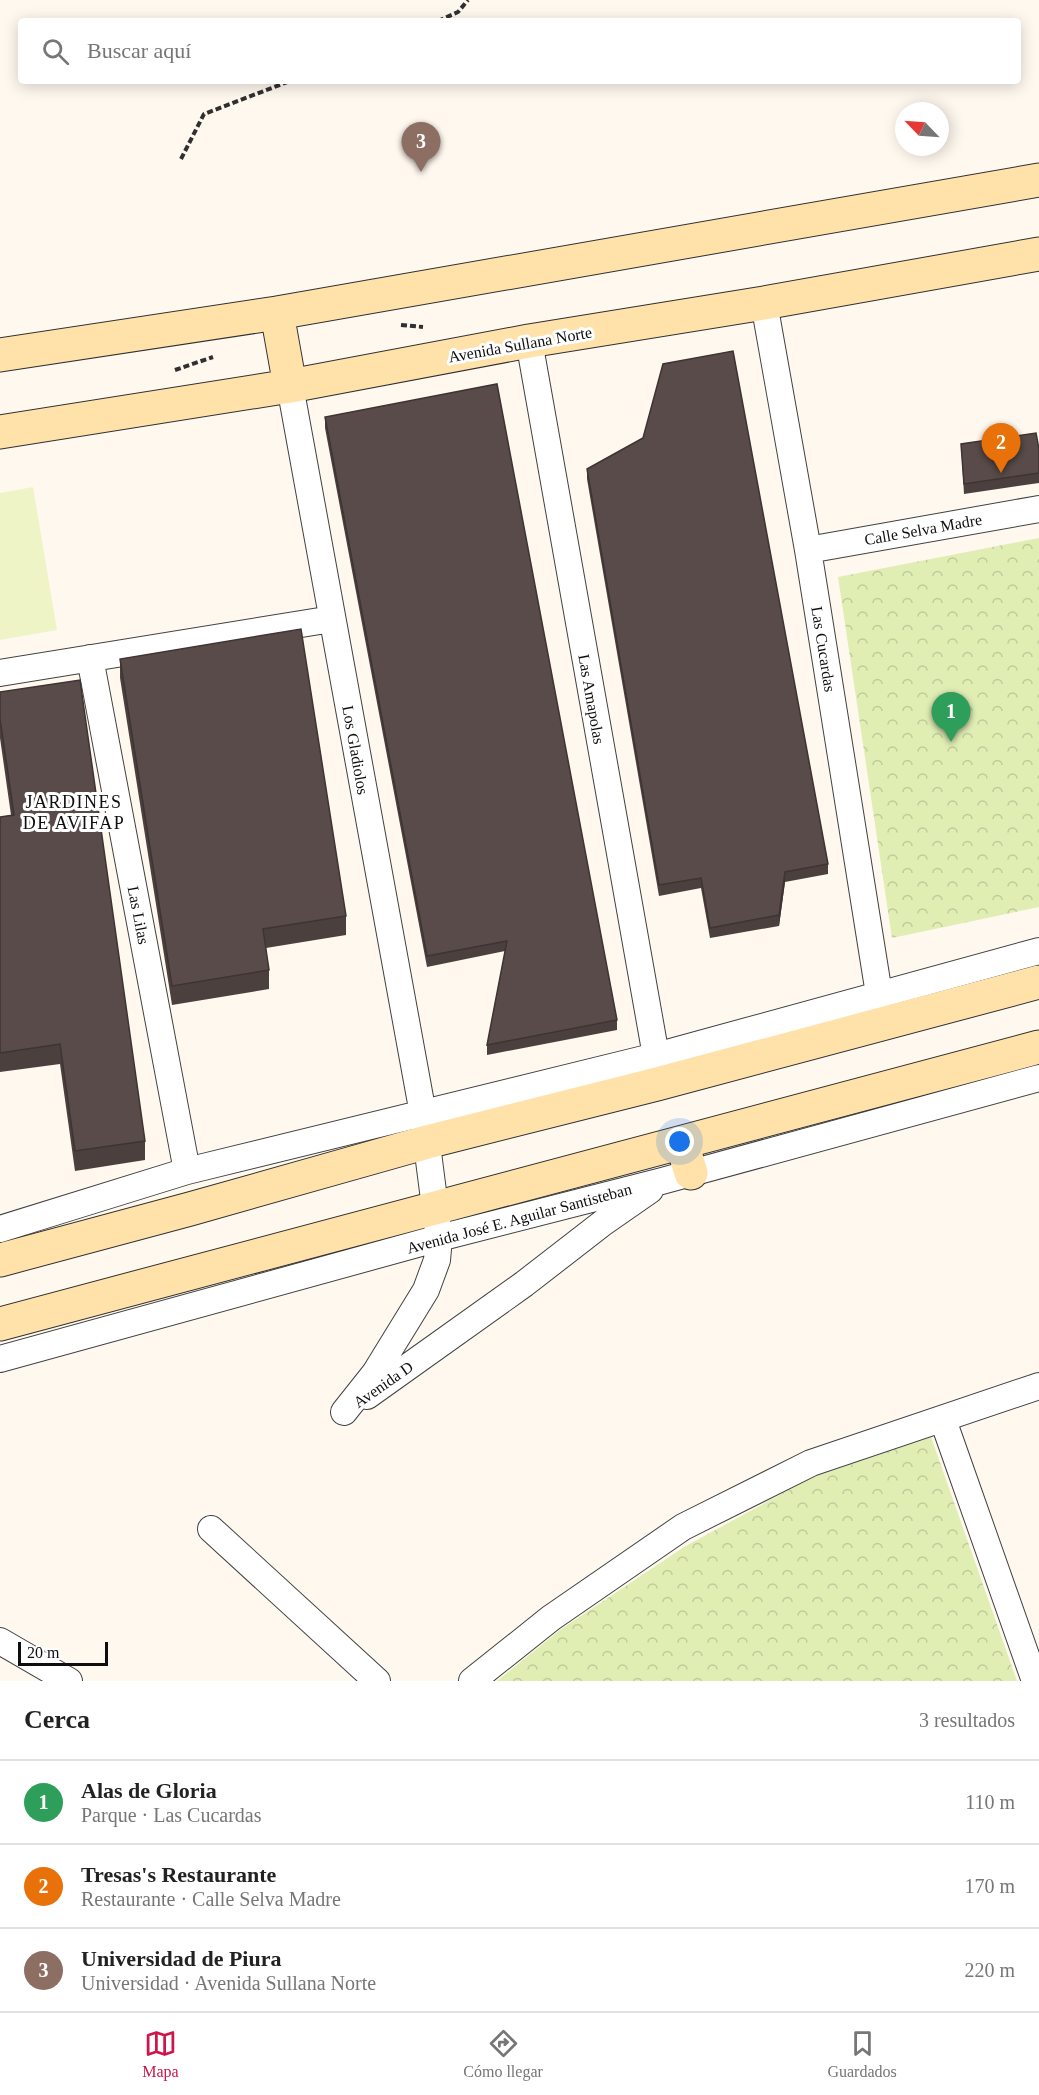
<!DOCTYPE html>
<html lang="es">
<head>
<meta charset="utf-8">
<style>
  body { margin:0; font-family:Georgia,serif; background:#f2f2f2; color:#222 }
  .compass { position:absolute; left:895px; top:102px; width:54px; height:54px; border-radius:50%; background:#fff; box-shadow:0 3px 15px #0003; rotate:295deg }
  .scale { position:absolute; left:18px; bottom:15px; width:90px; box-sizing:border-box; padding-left:6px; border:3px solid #0e0e0e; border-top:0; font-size:16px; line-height:21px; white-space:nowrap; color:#0e0e0e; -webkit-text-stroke:4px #fff; paint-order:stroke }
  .you { position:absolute; left:680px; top:1142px; width:21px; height:21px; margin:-15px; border:4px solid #fff; border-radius:50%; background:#1a73e8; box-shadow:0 0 0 9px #1a73e833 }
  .badge { display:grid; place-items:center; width:39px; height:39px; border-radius:50%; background:#cd174b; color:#fff; font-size:20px; font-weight:700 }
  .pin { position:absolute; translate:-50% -50px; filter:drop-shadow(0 2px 3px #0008) }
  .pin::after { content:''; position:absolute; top:32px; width:21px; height:18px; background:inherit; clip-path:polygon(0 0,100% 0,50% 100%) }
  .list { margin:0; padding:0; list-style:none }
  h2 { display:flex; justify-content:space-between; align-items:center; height:78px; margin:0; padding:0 24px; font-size:26px }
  h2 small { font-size:20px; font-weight:400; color:#767676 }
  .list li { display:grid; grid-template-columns:39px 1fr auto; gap:18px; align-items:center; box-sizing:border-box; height:84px; padding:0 24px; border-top:2px solid #e0e0e0 }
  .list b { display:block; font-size:22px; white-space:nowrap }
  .list p { margin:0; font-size:20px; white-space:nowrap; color:#767676 }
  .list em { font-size:20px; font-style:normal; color:#767676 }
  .icon { flex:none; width:33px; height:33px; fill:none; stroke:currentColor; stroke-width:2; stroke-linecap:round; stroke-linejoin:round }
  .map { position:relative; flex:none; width:1039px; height:1681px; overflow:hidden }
  .search { position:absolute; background:#fff; box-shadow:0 3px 15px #0003; left:18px; right:18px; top:18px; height:66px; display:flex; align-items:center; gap:15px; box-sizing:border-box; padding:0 21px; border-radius:6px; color:#767676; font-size:22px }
  .sheet { height:330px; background:#fff }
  nav { display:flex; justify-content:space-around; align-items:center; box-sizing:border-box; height:84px; border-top:2px solid #e0e0e0; background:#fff; font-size:16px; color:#767676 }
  nav a { display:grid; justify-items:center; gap:3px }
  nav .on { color:#cd174b }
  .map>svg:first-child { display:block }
  .park { fill:url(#park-crowns) }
  .pitch { fill:#eff4c7 }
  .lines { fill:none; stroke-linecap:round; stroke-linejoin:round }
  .minor-casing { stroke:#414141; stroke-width:28 }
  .secondary-casing { stroke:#303030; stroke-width:35 }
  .path { stroke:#303030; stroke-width:4; stroke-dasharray:6 3; stroke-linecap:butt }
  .minor { stroke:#fff; stroke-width:26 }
  .secondary { stroke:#ffe2aa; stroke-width:33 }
  .wall { fill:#4c403f }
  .shaded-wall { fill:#3e3433 }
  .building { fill:#584b49; stroke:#3e3433; stroke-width:1.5 }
  .labels { text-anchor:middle; stroke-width:6; stroke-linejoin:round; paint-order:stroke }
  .street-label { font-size:16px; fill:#0e0e0e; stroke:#fff }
  .neighbourhood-label { font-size:18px; letter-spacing:1.5px; fill:#0e0e0e; stroke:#fff }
</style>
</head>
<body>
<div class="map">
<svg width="1039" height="1681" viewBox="0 0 1039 1681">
  <defs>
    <pattern id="park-crowns" width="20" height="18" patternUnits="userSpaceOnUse" patternTransform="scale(1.5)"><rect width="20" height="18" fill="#e0eeb4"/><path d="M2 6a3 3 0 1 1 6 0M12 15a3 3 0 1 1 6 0" fill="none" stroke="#bfcb9a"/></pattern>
  </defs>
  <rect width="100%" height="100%" fill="#fff8ef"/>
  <path class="park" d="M 1039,538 L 1039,907 L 892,938 L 838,577 Z
    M 931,1437 L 1017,1681 L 497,1681 L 560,1630 L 684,1547 L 811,1478 Z"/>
  <path class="pitch" d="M 33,487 L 57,630 L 0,640 L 0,493 Z"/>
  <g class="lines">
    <defs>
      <path id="minor" d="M 764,303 L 808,550 L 879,994
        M 529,341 L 656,1056
        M 290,386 L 423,1114 L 439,1238 L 437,1260 L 426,1290 L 375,1373 L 344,1412
        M 808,550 L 1039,509
        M 90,658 L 187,1171
        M 0,673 L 332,619
        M 0,1229 L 187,1171 L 656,1056 L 1039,951
        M 0,1359 L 439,1238 L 662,1181 L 1039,1078
        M 367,1396 L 524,1284 L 604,1222 L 650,1190
        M 943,1420 L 1035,1681
        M 211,1529 L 377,1681
        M 0,1641 L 69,1681
        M 472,1681 L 551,1618 L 683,1527 L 811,1463 L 1039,1386"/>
      <path id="secondary" d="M 277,313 L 290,386
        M 0,355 L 277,313 L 1039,180
        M 0,432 L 290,386 L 529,341 L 764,303 L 1039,254
        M 682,1143 L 691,1173
        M 0,1260 L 190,1209 L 427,1142 L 657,1084 L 1039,982
        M 0,1324 L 1039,1047"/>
    </defs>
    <use href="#minor" class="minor-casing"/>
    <use href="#secondary" class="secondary-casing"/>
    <path class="path" d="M 438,21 L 458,12 L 468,0
      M 181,159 L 204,114 L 290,81
      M 401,325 L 423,327
      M 175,370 L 213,357"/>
    <use href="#minor" class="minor"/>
    <use href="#secondary" class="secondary"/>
  </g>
  <path class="wall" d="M 325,417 L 617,1020 L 617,1030 L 487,1055 L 487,1045 L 505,951 L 427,967 L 325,428 Z
    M 643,438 L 828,864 L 828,874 L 785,882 L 779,926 L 710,938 L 701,888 L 659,896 L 587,479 L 587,469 Z
    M 961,444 L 1039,449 L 1039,483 L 964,494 Z
    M 120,659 L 346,916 L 346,935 L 266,948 L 269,970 L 269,989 L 172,1005 L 120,678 Z
    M 0,692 L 145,1141 L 145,1160 L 75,1171 L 60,1064 L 0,1072 L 0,817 L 11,815 L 0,738 Z"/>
  <path class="shaded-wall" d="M 785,872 L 785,882 L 779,926 L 779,915 Z"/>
  <path class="building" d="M 733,351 L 828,864 L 785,872 L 779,915 L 710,928 L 701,878 L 659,885 L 587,469 L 643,438 L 663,364 Z
    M 497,384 L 617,1020 L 487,1045 L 507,941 L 427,956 L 325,417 Z
    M 1036,433 L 1039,449 L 1039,473 L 964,484 L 961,444 Z
    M 301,629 L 346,916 L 263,929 L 269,970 L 172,986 L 120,659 Z
    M 80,680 L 145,1141 L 75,1151 L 60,1044 L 0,1053 L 0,817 L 14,815 L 0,719 L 0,692 Z"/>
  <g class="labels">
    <g class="street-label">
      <text transform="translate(520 344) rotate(-10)" y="6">Avenida Sullana Norte</text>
      <text transform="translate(923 529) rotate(-10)" y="6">Calle Selva Madre</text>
      <text transform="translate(824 649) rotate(81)" y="6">Las Cucardas</text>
      <text transform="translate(592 699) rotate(80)" y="6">Las Amapolas</text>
      <text transform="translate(356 750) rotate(80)" y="6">Los Gladiolos</text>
      <text transform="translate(139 915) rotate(79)" y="6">Las Lilas</text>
      <text transform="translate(519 1218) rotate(-15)" y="6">Avenida José E. Aguilar Santisteban</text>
      <text transform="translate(383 1384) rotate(-35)" y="6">Avenida D</text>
    </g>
    <g class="neighbourhood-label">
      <text x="74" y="808">JARDINES<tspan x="74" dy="21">DE AVIFAP</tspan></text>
    </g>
  </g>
</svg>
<svg class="compass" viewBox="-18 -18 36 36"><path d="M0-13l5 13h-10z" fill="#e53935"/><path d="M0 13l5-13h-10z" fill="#767676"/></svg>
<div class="scale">20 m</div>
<div class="you"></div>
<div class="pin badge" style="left:951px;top:742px;background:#2e9e5b">1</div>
<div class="pin badge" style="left:1001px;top:473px;background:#e8710a">2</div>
<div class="pin badge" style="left:421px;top:172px;background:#8d6e63">3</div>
<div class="search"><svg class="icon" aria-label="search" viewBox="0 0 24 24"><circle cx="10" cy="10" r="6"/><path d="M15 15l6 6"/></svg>Buscar aquí</div>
</div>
<section class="sheet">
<h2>Cerca<small>3 resultados</small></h2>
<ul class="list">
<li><span class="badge" style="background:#2e9e5b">1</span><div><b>Alas de Gloria</b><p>Parque · Las Cucardas</p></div><em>110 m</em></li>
<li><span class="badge" style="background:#e8710a">2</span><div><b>Tresas's Restaurante</b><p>Restaurante · Calle Selva Madre</p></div><em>170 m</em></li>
<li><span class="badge" style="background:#8d6e63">3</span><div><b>Universidad de Piura</b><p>Universidad · Avenida Sullana Norte</p></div><em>220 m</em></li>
</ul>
</section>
<nav>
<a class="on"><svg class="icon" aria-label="map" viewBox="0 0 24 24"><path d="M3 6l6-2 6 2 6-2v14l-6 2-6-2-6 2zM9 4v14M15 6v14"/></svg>Mapa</a>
<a><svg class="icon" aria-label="directions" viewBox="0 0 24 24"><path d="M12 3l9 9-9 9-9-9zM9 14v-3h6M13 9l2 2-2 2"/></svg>Cómo llegar</a>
<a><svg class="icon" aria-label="saved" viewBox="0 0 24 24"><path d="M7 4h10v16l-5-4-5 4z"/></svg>Guardados</a>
</nav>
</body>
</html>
